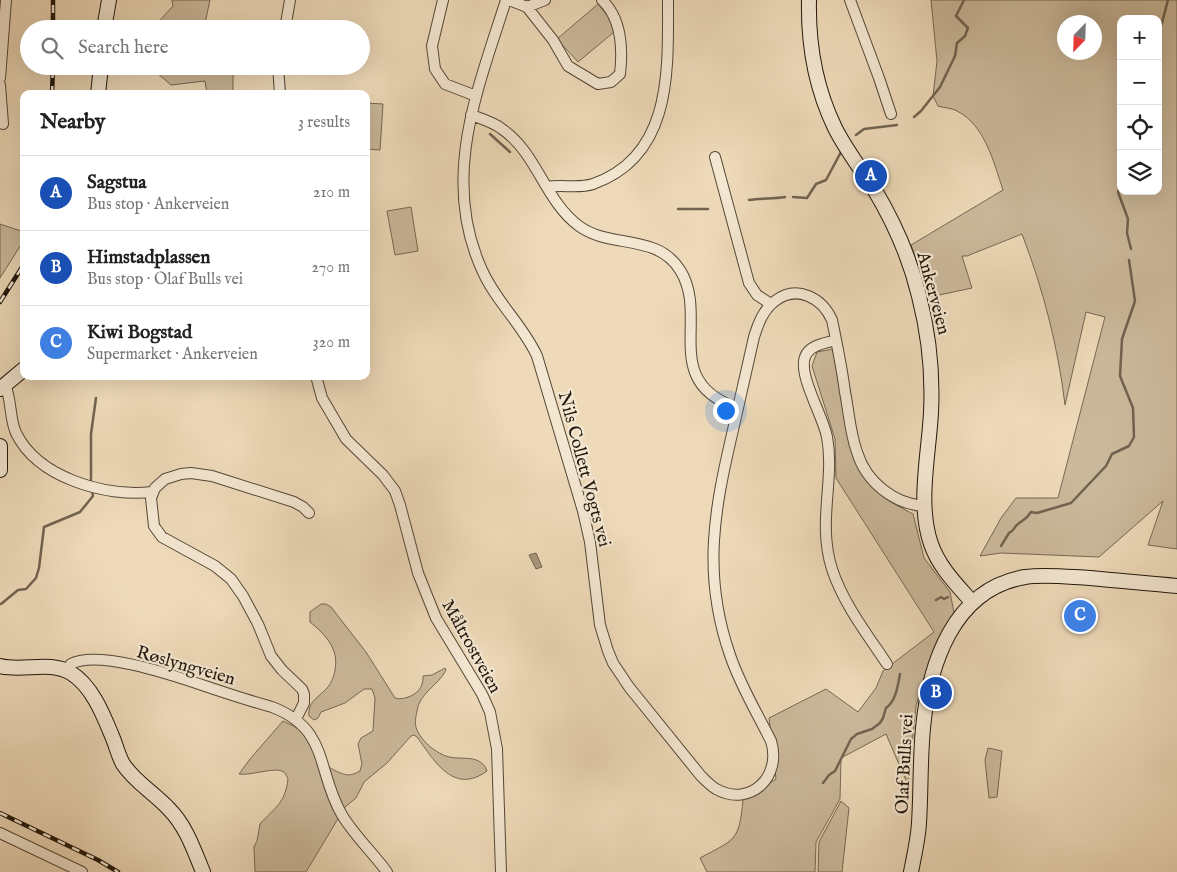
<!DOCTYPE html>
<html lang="en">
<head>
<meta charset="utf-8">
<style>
  body { margin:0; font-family:"IM FELL English",serif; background:#f6f6f6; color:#222 }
  .controls { position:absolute; right:15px; top:15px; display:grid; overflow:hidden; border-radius:10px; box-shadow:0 5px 20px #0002 }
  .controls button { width:45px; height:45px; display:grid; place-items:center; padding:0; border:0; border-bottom:1px solid #e0e0e0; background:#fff; color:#222; font:25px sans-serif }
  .compass { position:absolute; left:1057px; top:15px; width:45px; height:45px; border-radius:50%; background:#fff; box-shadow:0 5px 20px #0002; rotate:203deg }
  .you { position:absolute; left:725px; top:410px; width:18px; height:18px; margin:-12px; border:4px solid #fff; border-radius:50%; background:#1a73e8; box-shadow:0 0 0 8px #1a73e833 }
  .badge { display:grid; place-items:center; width:32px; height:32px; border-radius:50%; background:#ea580c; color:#fff; font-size:16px; font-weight:700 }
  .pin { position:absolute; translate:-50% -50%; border:2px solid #fff; box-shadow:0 1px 5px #0006 }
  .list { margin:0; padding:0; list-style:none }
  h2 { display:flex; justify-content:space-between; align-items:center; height:65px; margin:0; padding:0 20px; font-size:21px }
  h2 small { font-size:16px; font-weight:400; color:#767676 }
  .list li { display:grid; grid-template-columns:32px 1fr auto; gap:15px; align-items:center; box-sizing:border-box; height:75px; padding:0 20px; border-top:1px solid #e0e0e0 }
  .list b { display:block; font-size:19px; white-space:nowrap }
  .list p { margin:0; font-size:16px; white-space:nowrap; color:#767676 }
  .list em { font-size:16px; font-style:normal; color:#767676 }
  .icon { flex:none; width:28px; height:28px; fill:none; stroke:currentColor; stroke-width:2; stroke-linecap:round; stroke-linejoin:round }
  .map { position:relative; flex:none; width:1177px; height:872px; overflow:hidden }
  .search { position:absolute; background:#fff; box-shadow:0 5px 20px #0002; left:20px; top:20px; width:350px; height:55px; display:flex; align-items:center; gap:12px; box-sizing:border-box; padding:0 18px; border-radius:28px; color:#767676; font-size:19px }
  .panel { position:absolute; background:#fff; box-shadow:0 5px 20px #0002; left:20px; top:90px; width:350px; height:290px; border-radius:10px }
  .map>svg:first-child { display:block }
  .green { fill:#cbb99b; stroke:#756853; fill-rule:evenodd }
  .water { fill:#a8977e; stroke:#716350 }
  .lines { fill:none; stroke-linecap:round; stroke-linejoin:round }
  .stream { stroke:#716350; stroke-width:2.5 }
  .street-casing { stroke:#534736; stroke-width:12 }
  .secondary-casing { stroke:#1f160b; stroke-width:16 }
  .street { stroke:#f4e7d2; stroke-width:10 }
  .secondary { stroke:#f4e7d2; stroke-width:14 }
  .rail-casing { stroke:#1f160b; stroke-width:4.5 }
  .rail { stroke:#f4e7d2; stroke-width:2.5; stroke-dasharray:8; stroke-linecap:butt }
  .labels { text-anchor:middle; stroke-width:4.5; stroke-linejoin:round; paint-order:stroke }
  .street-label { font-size:18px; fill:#1f160b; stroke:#f4e7d2 }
</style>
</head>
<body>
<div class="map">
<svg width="1177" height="872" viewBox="0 0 1177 872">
  <rect width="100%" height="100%" fill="#eedab9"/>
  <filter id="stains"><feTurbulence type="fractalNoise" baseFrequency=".004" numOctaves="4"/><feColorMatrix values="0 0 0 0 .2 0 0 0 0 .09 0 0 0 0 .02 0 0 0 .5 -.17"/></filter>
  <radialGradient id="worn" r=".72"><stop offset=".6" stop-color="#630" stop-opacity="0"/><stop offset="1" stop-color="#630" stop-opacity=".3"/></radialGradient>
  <path class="green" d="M 172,0 L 210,0 L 204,28 L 233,29 L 152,29 L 173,6 Z
    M 931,0 L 1177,0 L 1177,549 L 1148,545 L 1163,501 L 1099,557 L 1001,553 L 980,556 L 1001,518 L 1016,498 L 1058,498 L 1105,317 L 1086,312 L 1065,405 C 1058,346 1043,289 1022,234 L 967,256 L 962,256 L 972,288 L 930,297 L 911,245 L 1003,190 C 994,163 985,125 957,111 C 952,108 944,108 938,106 L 933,96 L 937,61 ZM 1121,19 L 1158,19 L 1158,191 L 1121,191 ZM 1064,22 L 1094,22 L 1094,52 L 1064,52 Z
    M 598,4 L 610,19 L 614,32 L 578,62 L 557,39 Z
    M 149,66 L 233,66 L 233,94 L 207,94 L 205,81 L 171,85 Z
    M 366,103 L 383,104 L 380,150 L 366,149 Z
    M 411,207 L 418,251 L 395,255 L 387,211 Z
    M 0,224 L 24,232 L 24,240 L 0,278 Z
    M 833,349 C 841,393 847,466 883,496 C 892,504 904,509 913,514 L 924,558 L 950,592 L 954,613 L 942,645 L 924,678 L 916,706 L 908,785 L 886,734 L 841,758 L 840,799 L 816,842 L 815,872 L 707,872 L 700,858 C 735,839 739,842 743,800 L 776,779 L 769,718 L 826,689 L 858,712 L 876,688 L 883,671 L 934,632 L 836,478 L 835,439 L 812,366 L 817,352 Z
    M 321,604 L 326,604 L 331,607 L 366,652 L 395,698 C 404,701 420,694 422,684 C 423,681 423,679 423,676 L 432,675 L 445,668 L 446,670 C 439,685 419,693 417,711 C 416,717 414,723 417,730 C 422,742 437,754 449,757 C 463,760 481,754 487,771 C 454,795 435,762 417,737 L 414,735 L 411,736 L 387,763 L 364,782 L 356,798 L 345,807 L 306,872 L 255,872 L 254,847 L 257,841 L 260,824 C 275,807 285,804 288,779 C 287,777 286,774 284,772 C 276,766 251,776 239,774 L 250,759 L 283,721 C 291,725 299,728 305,735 C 319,750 317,763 338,772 C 347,776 351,776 360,771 L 362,764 L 358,744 L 361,738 L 373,731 L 375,698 L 372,689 L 364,689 L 345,703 L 321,712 L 318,718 L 314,720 L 309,716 C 307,702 319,697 327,688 C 331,684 334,676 335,670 C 339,649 326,635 310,622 L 310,612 Z
    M 988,748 L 1002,751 L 997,797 L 989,798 L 985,760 Z
    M 841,801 L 849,808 L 842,872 L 818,872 L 819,842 Z"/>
  <path class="water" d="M 536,553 L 542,567 L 536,569 L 529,555 Z"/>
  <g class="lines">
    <path class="stream" d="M 1158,38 L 1168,0
      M 914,117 L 921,111 L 940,87 L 955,56 L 957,43 L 965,36 L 968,28 L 956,16 L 964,0
      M 490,134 L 510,152
      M 856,135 L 864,129 L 897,125
      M 1121,180 L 1118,192 L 1128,219 L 1127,233 L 1131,249
      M 793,197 L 807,198 L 816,184 L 826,180 L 841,152
      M 749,200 C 761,198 773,199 785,197
      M 678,209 L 708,209
      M 91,483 L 91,434 L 96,398
      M 1001,546 L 1009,533 C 1014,531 1014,527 1018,524 C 1024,519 1026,520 1031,512 L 1037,513 L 1071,503 L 1106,466 L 1112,454 L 1129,446 L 1134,437 L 1133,408 L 1120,376 L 1122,339 L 1135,301 L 1129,260
      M 936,600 L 941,597 L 944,599 L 948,597
      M 1,604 L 18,590 L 26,589 L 36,578 L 39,568 L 44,527 L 80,512 L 93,496 L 92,491
      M 823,783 L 829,775 L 835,771 L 851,739 L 857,734 L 872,729 L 880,723 L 883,718 L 886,708 C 896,701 898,685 900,674"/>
    <defs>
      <path id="street" d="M 443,0 L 432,46 L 435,69 L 445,84 L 476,96
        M 506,0 C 478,89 440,178 482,270 C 496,302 523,325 537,356 L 583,511 L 590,542 L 600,625 L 608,651 L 613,663 L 629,687 L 701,776 C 706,781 711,786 716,789 C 751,808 782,776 771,741 C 757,713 740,685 730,655 C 702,574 714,511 733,430 C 740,399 747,368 754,337 C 758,324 763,310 775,301 C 797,284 822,298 832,320 C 837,344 842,368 845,392 C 849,412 850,433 857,452 C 866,482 894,504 924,506
        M 509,0 L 527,7 L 553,40 L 568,66 L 598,84 L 611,82 L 620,74 C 623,48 622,19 602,0
        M 850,0 L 879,78 L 891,114
        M 527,7 L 545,0
        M 285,29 L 290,0
        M 278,66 L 280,94
        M 0,78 L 6,0
        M 0,85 L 3,124
        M 471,115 C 482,119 493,122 502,129 C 537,153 545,201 579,226 C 610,249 657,233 680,270 C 710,317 659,382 738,408
        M 715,157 L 749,283 L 757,295 L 771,304
        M 547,187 C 562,184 578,189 593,184 C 673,156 668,69 668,0
        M 836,340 C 826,343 809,345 805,357 C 798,375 823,416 827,437 C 835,481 817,522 832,569 C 843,603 867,634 887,664
        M 316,376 L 322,398 L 346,439 L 383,475 L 395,491 L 400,505 L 418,573 L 436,618 L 482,694 L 490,712 L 497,749 L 501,872
        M 5,385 C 12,400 9,417 16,433 C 38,478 105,497 152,492
        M 66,671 L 71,664 C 100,648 186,680 217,690 C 235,696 254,702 272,707 C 330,729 316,771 342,815 C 354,835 373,853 387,872
        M 296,719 L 304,703 L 304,694 L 302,689 L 282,670 L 271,656 L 258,624 L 243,596 L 231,579 L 215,566 L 162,537 L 154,526 L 151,498 L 155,488 L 165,479 L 181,474 L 191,473 L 212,476 L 294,502 L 303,507 L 309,513
        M 0,833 L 82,872"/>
      <path id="secondary" d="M 809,0 C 808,44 816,89 835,128 C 846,150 861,169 874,189 C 894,222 910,259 919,296 C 929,335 933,373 931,412 C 929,454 917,504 931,544 C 939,567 956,584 972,602
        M 104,29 L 109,0
        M 98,94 L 101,66
        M 0,389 L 24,369
        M 0,446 L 0,470
        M 0,666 C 23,672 50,660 71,673 C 92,686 103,714 112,736 C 116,745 118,755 123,764 C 135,782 154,793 169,809 C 186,826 194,850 203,872
        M 911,872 C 914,856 918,840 919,823 C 921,792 920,760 923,728 C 929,665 953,589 1025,577 C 1046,574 1069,577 1090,578 C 1119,581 1148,583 1177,586"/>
    </defs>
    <use href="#street" class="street-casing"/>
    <use href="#secondary" class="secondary-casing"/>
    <use href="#street" class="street"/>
    <use href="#secondary" class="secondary"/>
    <defs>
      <path id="rail" d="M 53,29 L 53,0
        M 52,94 L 53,66
        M 0,302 L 24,264
        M 0,813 L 98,860 L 118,872"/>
    </defs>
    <use href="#rail" class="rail-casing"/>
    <use href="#rail" class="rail"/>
  </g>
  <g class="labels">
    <g class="street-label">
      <text transform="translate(934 293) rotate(75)" y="6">Ankerveien</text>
      <text transform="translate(585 469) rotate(75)" y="6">Nils Collett Vogts vei</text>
      <text transform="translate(472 646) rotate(61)" y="6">Måltrostveien</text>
      <text transform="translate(186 665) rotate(16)" y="6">Røslyngveien</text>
      <text transform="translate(904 764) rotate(-87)" y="6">Olaf Bulls vei</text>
    </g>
  </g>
  <rect width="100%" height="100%" filter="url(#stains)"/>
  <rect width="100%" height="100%" fill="url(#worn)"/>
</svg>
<div class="controls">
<button>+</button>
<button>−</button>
<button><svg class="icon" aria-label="locate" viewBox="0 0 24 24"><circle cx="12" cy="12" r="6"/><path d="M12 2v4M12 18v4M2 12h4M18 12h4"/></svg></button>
<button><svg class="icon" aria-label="layers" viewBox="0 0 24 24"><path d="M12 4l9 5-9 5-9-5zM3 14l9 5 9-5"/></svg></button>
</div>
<svg class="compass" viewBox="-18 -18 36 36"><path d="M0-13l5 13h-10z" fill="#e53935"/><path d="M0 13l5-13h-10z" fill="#767676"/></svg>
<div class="you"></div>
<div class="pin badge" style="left:871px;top:176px;background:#1a4fb4">A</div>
<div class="pin badge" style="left:936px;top:693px;background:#1a4fb4">B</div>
<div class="pin badge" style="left:1080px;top:616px;background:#3f7fe0">C</div>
<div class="search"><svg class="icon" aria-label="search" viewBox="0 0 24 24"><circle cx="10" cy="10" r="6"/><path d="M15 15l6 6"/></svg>Search here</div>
<section class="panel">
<h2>Nearby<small>3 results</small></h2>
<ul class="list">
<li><span class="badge" style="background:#1a4fb4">A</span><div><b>Sagstua</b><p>Bus stop · Ankerveien</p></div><em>210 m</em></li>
<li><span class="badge" style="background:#1a4fb4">B</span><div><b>Himstadplassen</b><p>Bus stop · Olaf Bulls vei</p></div><em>270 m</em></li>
<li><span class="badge" style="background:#3f7fe0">C</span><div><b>Kiwi Bogstad</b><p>Supermarket · Ankerveien</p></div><em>320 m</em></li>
</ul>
</section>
</div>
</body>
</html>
